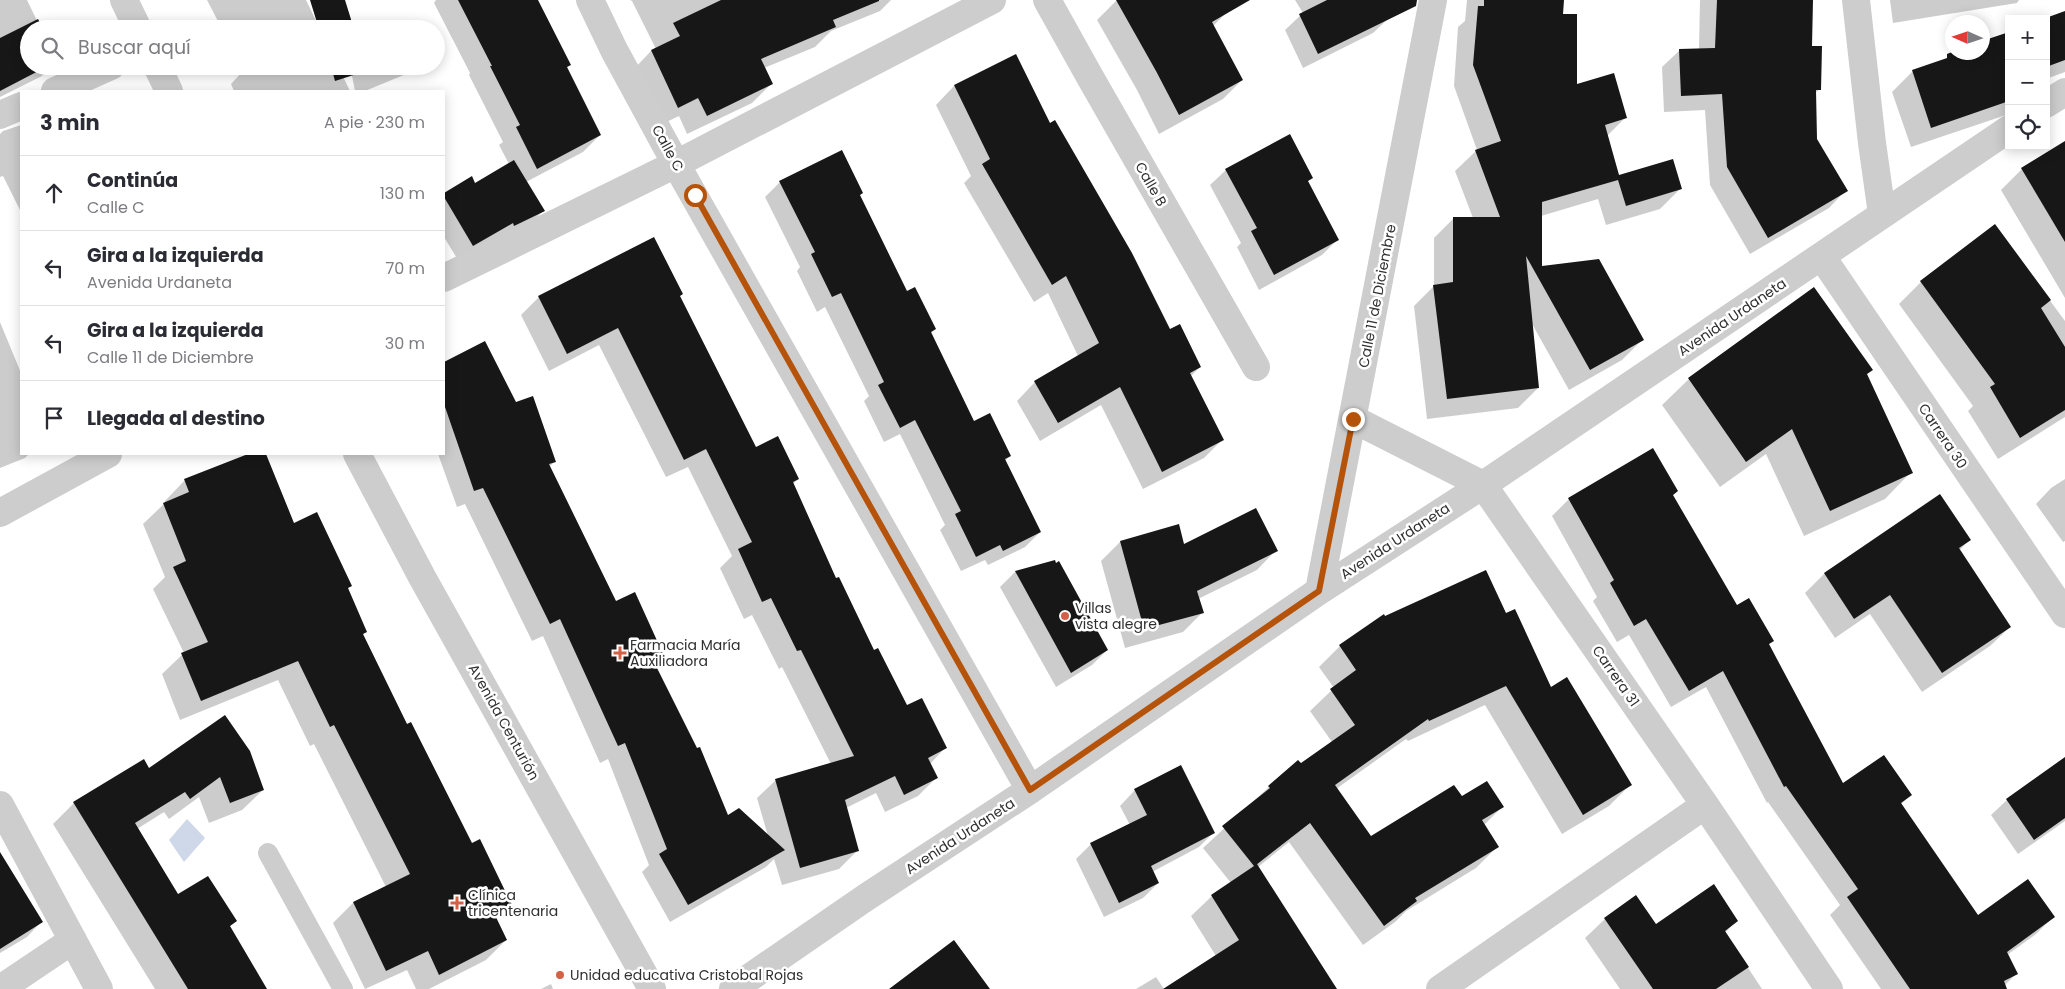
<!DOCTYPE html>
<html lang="es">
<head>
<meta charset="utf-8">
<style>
  body { margin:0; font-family:Poppins,sans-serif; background:#f7f7f7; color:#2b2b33 }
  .controls { position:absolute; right:15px; top:15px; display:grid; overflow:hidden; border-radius:0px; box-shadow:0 2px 12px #0003 }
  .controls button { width:45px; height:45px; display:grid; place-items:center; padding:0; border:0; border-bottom:1px solid #e1e1e2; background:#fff; color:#2b2b33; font:25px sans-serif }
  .compass { position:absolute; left:1945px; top:15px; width:45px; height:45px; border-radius:50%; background:#fff; box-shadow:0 2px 12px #0003; rotate:273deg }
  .stop { position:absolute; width:15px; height:15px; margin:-11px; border:4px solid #b45309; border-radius:50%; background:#fff }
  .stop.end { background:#b45309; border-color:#fff; box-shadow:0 1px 5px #0008 }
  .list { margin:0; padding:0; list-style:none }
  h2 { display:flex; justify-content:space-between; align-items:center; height:65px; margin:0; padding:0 20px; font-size:21px }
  h2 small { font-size:16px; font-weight:400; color:#7c7c81 }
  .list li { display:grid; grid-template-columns:32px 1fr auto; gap:15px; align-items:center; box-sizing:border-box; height:75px; padding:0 20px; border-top:1px solid #e1e1e2 }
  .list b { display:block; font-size:19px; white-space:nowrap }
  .list p { margin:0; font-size:16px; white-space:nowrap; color:#7c7c81 }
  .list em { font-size:16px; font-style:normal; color:#7c7c81 }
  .icon { flex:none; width:28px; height:28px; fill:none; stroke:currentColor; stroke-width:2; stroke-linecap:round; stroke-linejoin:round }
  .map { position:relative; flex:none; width:2065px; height:989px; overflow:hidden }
  .search { position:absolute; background:#fff; box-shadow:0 2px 12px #0003; left:20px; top:20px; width:425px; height:55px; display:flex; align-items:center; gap:12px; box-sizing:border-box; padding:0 18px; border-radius:28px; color:#7c7c81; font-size:19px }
  .panel { position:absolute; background:#fff; box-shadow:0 2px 12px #0003; left:20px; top:90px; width:425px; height:365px; border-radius:0px }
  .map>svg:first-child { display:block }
  .water { fill:#ced8e9 }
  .shadow { fill:#0003 }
  .building { fill:#171717 }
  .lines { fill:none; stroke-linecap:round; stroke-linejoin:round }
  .service { stroke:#cdcdcd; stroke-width:20 }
  .minor { stroke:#cdcdcd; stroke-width:28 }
  .route { stroke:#b45309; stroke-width:6 }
  .poi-dot { fill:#d36146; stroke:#fff; stroke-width:2 }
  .labels { text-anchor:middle; stroke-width:5; stroke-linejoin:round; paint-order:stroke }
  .street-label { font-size:14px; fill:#303030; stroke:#fff }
  .poi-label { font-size:14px; fill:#303030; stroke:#fff; text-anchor:start }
</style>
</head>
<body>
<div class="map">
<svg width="2065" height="989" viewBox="0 0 2065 989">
  <rect width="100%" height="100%" fill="#fff"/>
  <path class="water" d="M 187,819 L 205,838 L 184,862 L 169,840 Z"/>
  <path class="shadow" d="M 0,0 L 27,0 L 41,29 L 29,29 L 29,66 L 51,66 L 42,76 L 0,97 Z
    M 207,0 L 306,0 L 320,29 L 222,29 Z
    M 436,0 L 537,0 L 569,65 L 566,68 L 600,135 L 583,152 L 526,182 L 543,211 L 528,226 L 458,260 L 444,237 L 444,195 L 471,178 L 475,184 L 509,164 L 499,145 L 503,142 L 469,75 L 470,73 L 434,3 Z
    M 630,0 L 891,0 L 880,11 L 831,31 L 815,47 L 764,68 L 771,84 L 752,103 L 687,134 L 679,116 L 658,126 L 632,71 L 651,51 L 656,49 L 632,1 Z
    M 1117,0 L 1217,0 L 1225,14 L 1213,26 L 1242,80 L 1223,99 L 1159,134 L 1137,90 L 1097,20 Z
    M 1295,0 L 1380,0 L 1389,18 L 1373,33 L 1303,68 L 1285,30 L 1303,13 Z
    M 1467,0 L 1563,0 L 1561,15 L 1576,85 L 1625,118 L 1607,136 L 1619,176 L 1680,189 L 1660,209 L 1606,225 L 1598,199 L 1541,216 L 1541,268 L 1642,340 L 1622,360 L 1569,390 L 1531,322 L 1538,388 L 1518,408 L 1427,419 L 1414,306 L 1434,286 L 1434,238 L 1454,218 L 1473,218 L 1455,171 L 1477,150 L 1454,86 L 1458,27 L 1465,21 Z
    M 1700,0 L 1812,0 L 1811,47 L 1820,89 L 1814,94 L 1816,139 L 1846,190 L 1829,208 L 1750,254 L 1710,185 L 1705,110 L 1664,112 L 1662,67 L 1680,50 L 1699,49 Z
    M 1890,0 L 2019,0 L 2017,3 L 1893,23 Z
    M 2065,19 L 2065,72 L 2046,79 L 2046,26 Z
    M 2009,38 L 2009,114 L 1911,147 L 1892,92 L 1913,71 L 1982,52 Z
    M 1015,56 L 1049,125 L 1170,331 L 1200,367 L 1191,376 L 1222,440 L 1204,458 L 1143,489 L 1101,405 L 1040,441 L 1017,401 L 1035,382 L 1078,356 L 1048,293 L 1034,302 L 964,183 L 971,176 L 936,105 L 954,86 Z
    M 240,66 L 338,66 L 350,91 L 234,91 L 231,84 L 243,71 Z
    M 356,66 L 417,66 L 411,72 L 365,91 L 355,91 L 351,71 Z
    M 21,125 L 21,212 L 3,176 L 0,177 L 0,134 L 3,131 Z
    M 2065,143 L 2065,298 L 2001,190 L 2022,169 Z
    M 1226,170 L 1307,182 L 1338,239 L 1322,255 L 1259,290 L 1237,247 L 1241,243 L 1210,185 Z
    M 780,182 L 859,195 L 906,292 L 935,329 L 930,334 L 973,423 L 1010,456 L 1005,461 L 1040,532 L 1025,547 L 988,565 L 985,560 L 961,571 L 940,530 L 945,525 L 900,434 L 884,442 L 864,401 L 869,396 L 825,307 L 817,312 L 797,271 L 800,267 L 765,197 Z
    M 1995,226 L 2065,321 L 2065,417 L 1998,459 L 1968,411 L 1973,406 L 1899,304 L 1921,282 Z
    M 1814,289 L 1871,370 L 1866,375 L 1911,472 L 1885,499 L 1804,536 L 1766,454 L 1720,487 L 1662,405 L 1689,379 Z
    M 539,297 L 679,297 L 755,449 L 798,479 L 793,484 L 836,580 L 873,652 L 906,707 L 945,748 L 930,764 L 936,778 L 918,796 L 885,812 L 876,793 L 846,808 L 858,850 L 839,869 L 782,885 L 774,859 L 766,867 L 670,922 L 642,872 L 649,865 L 608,759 L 600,763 L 543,636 L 532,641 L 465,504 L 457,507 L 438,454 L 444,454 L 444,363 L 485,343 L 516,404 L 555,461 L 549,467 L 615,602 L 663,655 L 654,664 L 727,816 L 768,836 L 757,798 L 776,780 L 831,764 L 782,667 L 779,669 L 752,615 L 744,619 L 720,568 L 732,556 L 688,467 L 666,477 L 599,345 L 549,371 L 521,315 Z
    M 0,322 L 21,373 L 21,454 L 29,454 L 25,458 L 0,468 Z
    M 251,454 L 265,454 L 294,524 L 347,589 L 365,632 L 362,635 L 407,725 L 472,844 L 511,905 L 496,919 L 506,940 L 486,960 L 429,989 L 416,989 L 407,970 L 365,989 L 333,923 L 353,903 L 386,887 L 314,744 L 310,746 L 278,680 L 180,720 L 162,674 L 184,653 L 153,589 L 165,577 L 143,524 L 165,503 L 165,501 L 185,480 Z
    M 2065,479 L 2065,541 L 2063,542 L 2036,504 L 2051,488 Z
    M 1677,491 L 1672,496 L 1736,607 L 1772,641 L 1768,645 L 1842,785 L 1910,795 L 1901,804 L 1978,917 L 2053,917 L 2036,934 L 2007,955 L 2016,974 L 2004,986 L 2006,989 L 1881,989 L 1830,915 L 1840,905 L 1768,802 L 1767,803 L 1706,687 L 1671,707 L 1629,635 L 1617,642 L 1593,601 L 1597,597 L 1552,516 L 1569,499 Z
    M 1969,540 L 1959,551 L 2010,627 L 1990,646 L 1922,692 L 1870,614 L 1835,638 L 1805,593 L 1824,574 Z
    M 1120,542 L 1183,546 L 1276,550 L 1257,570 L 1198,599 L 1202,613 L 1183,632 L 1125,648 L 1101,561 Z
    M 1054,561 L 1107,650 L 1092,665 L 1056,687 L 1000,587 L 1015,572 Z
    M 1505,615 L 1550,689 L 1630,785 L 1609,806 L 1562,834 L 1485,705 L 1408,741 L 1406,739 L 1336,789 L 1371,838 L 1461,798 L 1502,807 L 1484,825 L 1497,847 L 1476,868 L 1406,911 L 1395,922 L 1363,945 L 1289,842 L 1258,867 L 1335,989 L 1165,989 L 1216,956 L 1191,916 L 1212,896 L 1231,883 L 1203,848 L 1269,787 L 1332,742 L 1310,711 L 1334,688 L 1319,667 L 1340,646 L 1385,618 Z
    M 224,717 L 263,790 L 242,810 L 209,823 L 199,797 L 169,819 L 164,812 L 137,829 L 178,896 L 235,921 L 229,927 L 265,989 L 155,989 L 53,824 L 74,803 L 149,770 Z
    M 2065,759 L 2065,821 L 2018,854 L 1991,815 L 2007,800 Z
    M 1135,790 L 1214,832 L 1199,847 L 1152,872 L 1158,883 L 1143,898 L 1104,917 L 1076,859 L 1091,844 L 1130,825 L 1120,806 Z
    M 0,881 L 42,921 L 27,937 L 0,953 Z
    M 1605,919 L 1655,926 L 1736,921 L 1725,933 L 1762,989 L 1620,989 L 1585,938 Z
    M 1156,977 L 1164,989 L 1136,989 Z
    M 551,984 L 553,989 L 541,989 Z"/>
  <path class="building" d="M 310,0 L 345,0 L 354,29 L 319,29 Z
    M 458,0 L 538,0 L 571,65 L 567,67 L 601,135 L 537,169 L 516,127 L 520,125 L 490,66 L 492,66 Z
    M 721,0 L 879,0 L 879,1 L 833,20 L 836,27 L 761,59 L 773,84 L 707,116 L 698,98 L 678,108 L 651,50 L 680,36 L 673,23 Z
    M 1116,0 L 1250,0 L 1212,22 L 1243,80 L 1179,115 L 1156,71 Z
    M 1327,0 L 1417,0 L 1416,6 L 1318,54 L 1299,14 Z
    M 1484,0 L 1564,0 L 1563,14 L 1577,14 L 1577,84 L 1614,73 L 1627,118 L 1605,125 L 1619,175 L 1673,159 L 1682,189 L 1626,206 L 1618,180 L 1542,202 L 1542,266 L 1599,259 L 1644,340 L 1590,370 L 1526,256 L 1539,388 L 1447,399 L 1433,285 L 1453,282 L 1453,217 L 1500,217 L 1475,150 L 1501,141 L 1473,65 L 1478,6 L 1484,6 Z
    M 1717,0 L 1813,0 L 1812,46 L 1822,46 L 1821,90 L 1816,90 L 1817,139 L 1848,191 L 1768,238 L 1727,167 L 1722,94 L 1681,96 L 1679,49 L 1715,48 Z
    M 2065,11 L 2065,60 L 2046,67 L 2046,19 L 2043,19 Z
    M 38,19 L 43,29 L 29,29 L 29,66 L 48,66 L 0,91 L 0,38 Z
    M 2009,32 L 2009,101 L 1931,128 L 1912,70 L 1947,58 L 1947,54 L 1952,52 L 1982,52 L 1982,41 Z
    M 1016,54 L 1050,123 L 1055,120 L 1132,253 L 1170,329 L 1180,324 L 1201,367 L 1190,373 L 1224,440 L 1162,472 L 1120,387 L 1058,423 L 1034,381 L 1099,343 L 1066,276 L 1052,285 L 982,164 L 990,159 L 954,85 Z
    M 331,66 L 365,66 L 366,71 L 335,81 Z
    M 1290,134 L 1313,178 L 1308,181 L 1339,240 L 1274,275 L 1251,231 L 1257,228 L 1225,169 Z
    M 2065,141 L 2065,242 L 2021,168 Z
    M 842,150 L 863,193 L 860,195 L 907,291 L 915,287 L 936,329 L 931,332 L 974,421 L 990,413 L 1011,456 L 1005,459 L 1041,532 L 1003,551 L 1000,545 L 976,557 L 955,514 L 961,511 L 915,420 L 900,428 L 878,385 L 884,382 L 841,293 L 832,297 L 811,254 L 815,252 L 779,181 Z
    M 514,160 L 545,211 L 514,226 L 513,223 L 473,246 L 444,197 L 444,193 L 472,176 L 475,183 Z
    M 1995,224 L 2051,300 L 2041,308 L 2065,347 L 2065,410 L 2020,438 L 1990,387 L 1995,384 L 1920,281 Z
    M 654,237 L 683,294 L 680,296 L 756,447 L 778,436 L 799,479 L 793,482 L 836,578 L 839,577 L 874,650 L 878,648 L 907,705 L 922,698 L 947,748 L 928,758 L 938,778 L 904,795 L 895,776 L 845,800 L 859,851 L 800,868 L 775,779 L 854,756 L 801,650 L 797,651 L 771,598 L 762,602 L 738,549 L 752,542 L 706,449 L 684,460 L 618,328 L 567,354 L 538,296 Z
    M 1814,287 L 1873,370 L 1867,374 L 1913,473 L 1830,511 L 1792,429 L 1746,462 L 1688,378 Z
    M 485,341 L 516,402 L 533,396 L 556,462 L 549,464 L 616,601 L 635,592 L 664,656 L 653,660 L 697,748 L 700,747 L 728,815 L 739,808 L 785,850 L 688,905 L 659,854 L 667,849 L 625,743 L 618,746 L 560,619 L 550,624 L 483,488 L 474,491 L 444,404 L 444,362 Z
    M 1653,448 L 1678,491 L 1673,495 L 1737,605 L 1749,598 L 1774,641 L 1769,644 L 1843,783 L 1884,755 L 1912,795 L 1901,803 L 1978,915 L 2028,879 L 2055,917 L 2007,952 L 2018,974 L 2004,981 L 2007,989 L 1910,989 L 1847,897 L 1858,889 L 1786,786 L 1784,787 L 1723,671 L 1689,691 L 1646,619 L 1634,626 L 1610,583 L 1614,580 L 1568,498 Z
    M 248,454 L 266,454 L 294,523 L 317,512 L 352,586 L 348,588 L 367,632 L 363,634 L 407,724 L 411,722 L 472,843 L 480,839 L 512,905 L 494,913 L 507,940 L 439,975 L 428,951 L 386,971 L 353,902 L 410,874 L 334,725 L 330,727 L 298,661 L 201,701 L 181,653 L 208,642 L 173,567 L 186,561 L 163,503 L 189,492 L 184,479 Z
    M 1940,494 L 1971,540 L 1959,548 L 2011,627 L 1942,673 L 1890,595 L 1854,619 L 1824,573 Z
    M 1256,508 L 1278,551 L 1197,591 L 1204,613 L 1144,629 L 1120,541 L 1179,524 L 1184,544 Z
    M 1055,560 L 1056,563 L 1059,561 L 1108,650 L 1071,673 L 1015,571 Z
    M 1486,570 L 1506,613 L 1515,609 L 1551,687 L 1567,677 L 1632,785 L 1583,815 L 1506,686 L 1429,721 L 1428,719 L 1335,785 L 1371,836 L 1454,785 L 1462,796 L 1487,781 L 1504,807 L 1482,820 L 1499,847 L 1415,898 L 1417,901 L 1384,926 L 1310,823 L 1256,865 L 1257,864 L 1337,989 L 1163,989 L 1239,940 L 1211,895 L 1254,866 L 1222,826 L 1270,788 L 1268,786 L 1298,760 L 1301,763 L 1355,725 L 1330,689 L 1356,670 L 1339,645 L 1384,614 L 1385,616 Z
    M 225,715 L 250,751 L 264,790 L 230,803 L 220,777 L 190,799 L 185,792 L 135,823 L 178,894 L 208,876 L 237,921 L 230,926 L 267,989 L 188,989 L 73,802 L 144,759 L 149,768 Z
    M 2065,757 L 2065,818 L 2034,840 L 2006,799 Z
    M 1181,765 L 1215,833 L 1151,866 L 1159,883 L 1119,903 L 1090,843 L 1147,815 L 1134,789 Z
    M 0,852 L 43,922 L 0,949 Z
    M 1714,884 L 1738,921 L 1725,931 L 1749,967 L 1716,989 L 1653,989 L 1604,918 L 1636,895 L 1656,924 Z
    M 954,940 L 990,989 L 889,989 Z"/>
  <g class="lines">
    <path class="service" d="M 268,853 L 343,989"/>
    <path class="minor" d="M 124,0 L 138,29
      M 590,0 L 614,50 L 676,164 L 1030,790
      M 1047,0 L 1090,77 L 1256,367
      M 1856,0 L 1872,143 L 1882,214
      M 157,66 L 169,91
      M 55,91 L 111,66
      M 2046,104 L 2065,92
      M 0,115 L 21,106
      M 1822,257 L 2065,614
      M 444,278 L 676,164 L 992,0
      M 1353,419 L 1483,485 L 1705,805 L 1829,989
      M 357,454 L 422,577 L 652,989
      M 0,513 L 108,454
      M 1319,591 L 1433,0
      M 0,805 L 99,989
      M 0,989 L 73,940
      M 733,989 L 865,898 L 1030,790 L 1319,591 L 1483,485 L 2009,129
      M 1440,989 L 1705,805"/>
  </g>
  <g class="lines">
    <path class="route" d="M 695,195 L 1030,790 L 1319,591 L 1353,419"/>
  </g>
  <g class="poi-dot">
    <circle cx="1065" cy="616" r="5"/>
    <path d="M617.5 645.5h5v5h5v5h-5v5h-5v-5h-5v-5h5z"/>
    <path d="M454.5 895.5h5v5h5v5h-5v5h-5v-5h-5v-5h5z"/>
    <circle cx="560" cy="975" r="5"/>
  </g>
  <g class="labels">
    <g class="street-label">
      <text transform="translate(668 148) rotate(61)" y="5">Calle C</text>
      <text transform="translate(1151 184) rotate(60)" y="5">Calle B</text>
      <text transform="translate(1377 296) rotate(-79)" y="5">Calle 11 de Diciembre</text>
      <text transform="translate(1732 317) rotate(-34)" y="5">Avenida Urdaneta</text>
      <text transform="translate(1943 436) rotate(56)" y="5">Carrera 30</text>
      <text transform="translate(1395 541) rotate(-33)" y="5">Avenida Urdaneta</text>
      <text transform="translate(1616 676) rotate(55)" y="5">Carrera 31</text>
      <text transform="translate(504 722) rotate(61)" y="5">Avenida Centurión</text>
      <text transform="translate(960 836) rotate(-33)" y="5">Avenida Urdaneta</text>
    </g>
    <g class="poi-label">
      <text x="1075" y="613">Villas<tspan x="1075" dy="16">vista alegre</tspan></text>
      <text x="630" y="650">Farmacia María<tspan x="630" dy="16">Auxiliadora</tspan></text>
      <text x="468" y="900">Clínica<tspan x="468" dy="16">tricentenaria</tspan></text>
      <text x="570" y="980">Unidad educativa Cristobal Rojas</text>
    </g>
  </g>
</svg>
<div class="controls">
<button>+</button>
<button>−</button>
<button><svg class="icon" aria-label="locate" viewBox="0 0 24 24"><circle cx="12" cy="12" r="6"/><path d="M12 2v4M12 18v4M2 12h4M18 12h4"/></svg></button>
</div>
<svg class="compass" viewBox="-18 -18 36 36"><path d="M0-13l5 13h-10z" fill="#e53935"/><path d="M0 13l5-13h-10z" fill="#7c7c81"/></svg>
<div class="stop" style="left:695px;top:195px"></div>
<div class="stop end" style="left:1353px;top:419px"></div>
<div class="search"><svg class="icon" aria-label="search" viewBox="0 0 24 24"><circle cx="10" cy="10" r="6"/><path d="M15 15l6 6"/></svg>Buscar aquí</div>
<section class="panel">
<h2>3 min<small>A pie · 230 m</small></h2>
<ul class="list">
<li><svg class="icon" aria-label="ahead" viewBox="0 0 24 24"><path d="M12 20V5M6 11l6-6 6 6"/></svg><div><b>Continúa</b><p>Calle C</p></div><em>130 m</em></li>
<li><svg class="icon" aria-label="left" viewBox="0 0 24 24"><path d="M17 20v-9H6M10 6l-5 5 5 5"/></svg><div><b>Gira a la izquierda</b><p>Avenida Urdaneta</p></div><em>70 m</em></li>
<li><svg class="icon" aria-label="left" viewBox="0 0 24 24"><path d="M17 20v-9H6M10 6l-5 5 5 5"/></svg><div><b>Gira a la izquierda</b><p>Calle 11 de Diciembre</p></div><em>30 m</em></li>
<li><svg class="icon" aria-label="arrive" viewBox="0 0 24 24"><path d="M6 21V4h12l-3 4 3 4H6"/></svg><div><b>Llegada al destino</b></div></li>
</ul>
</section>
</div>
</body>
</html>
